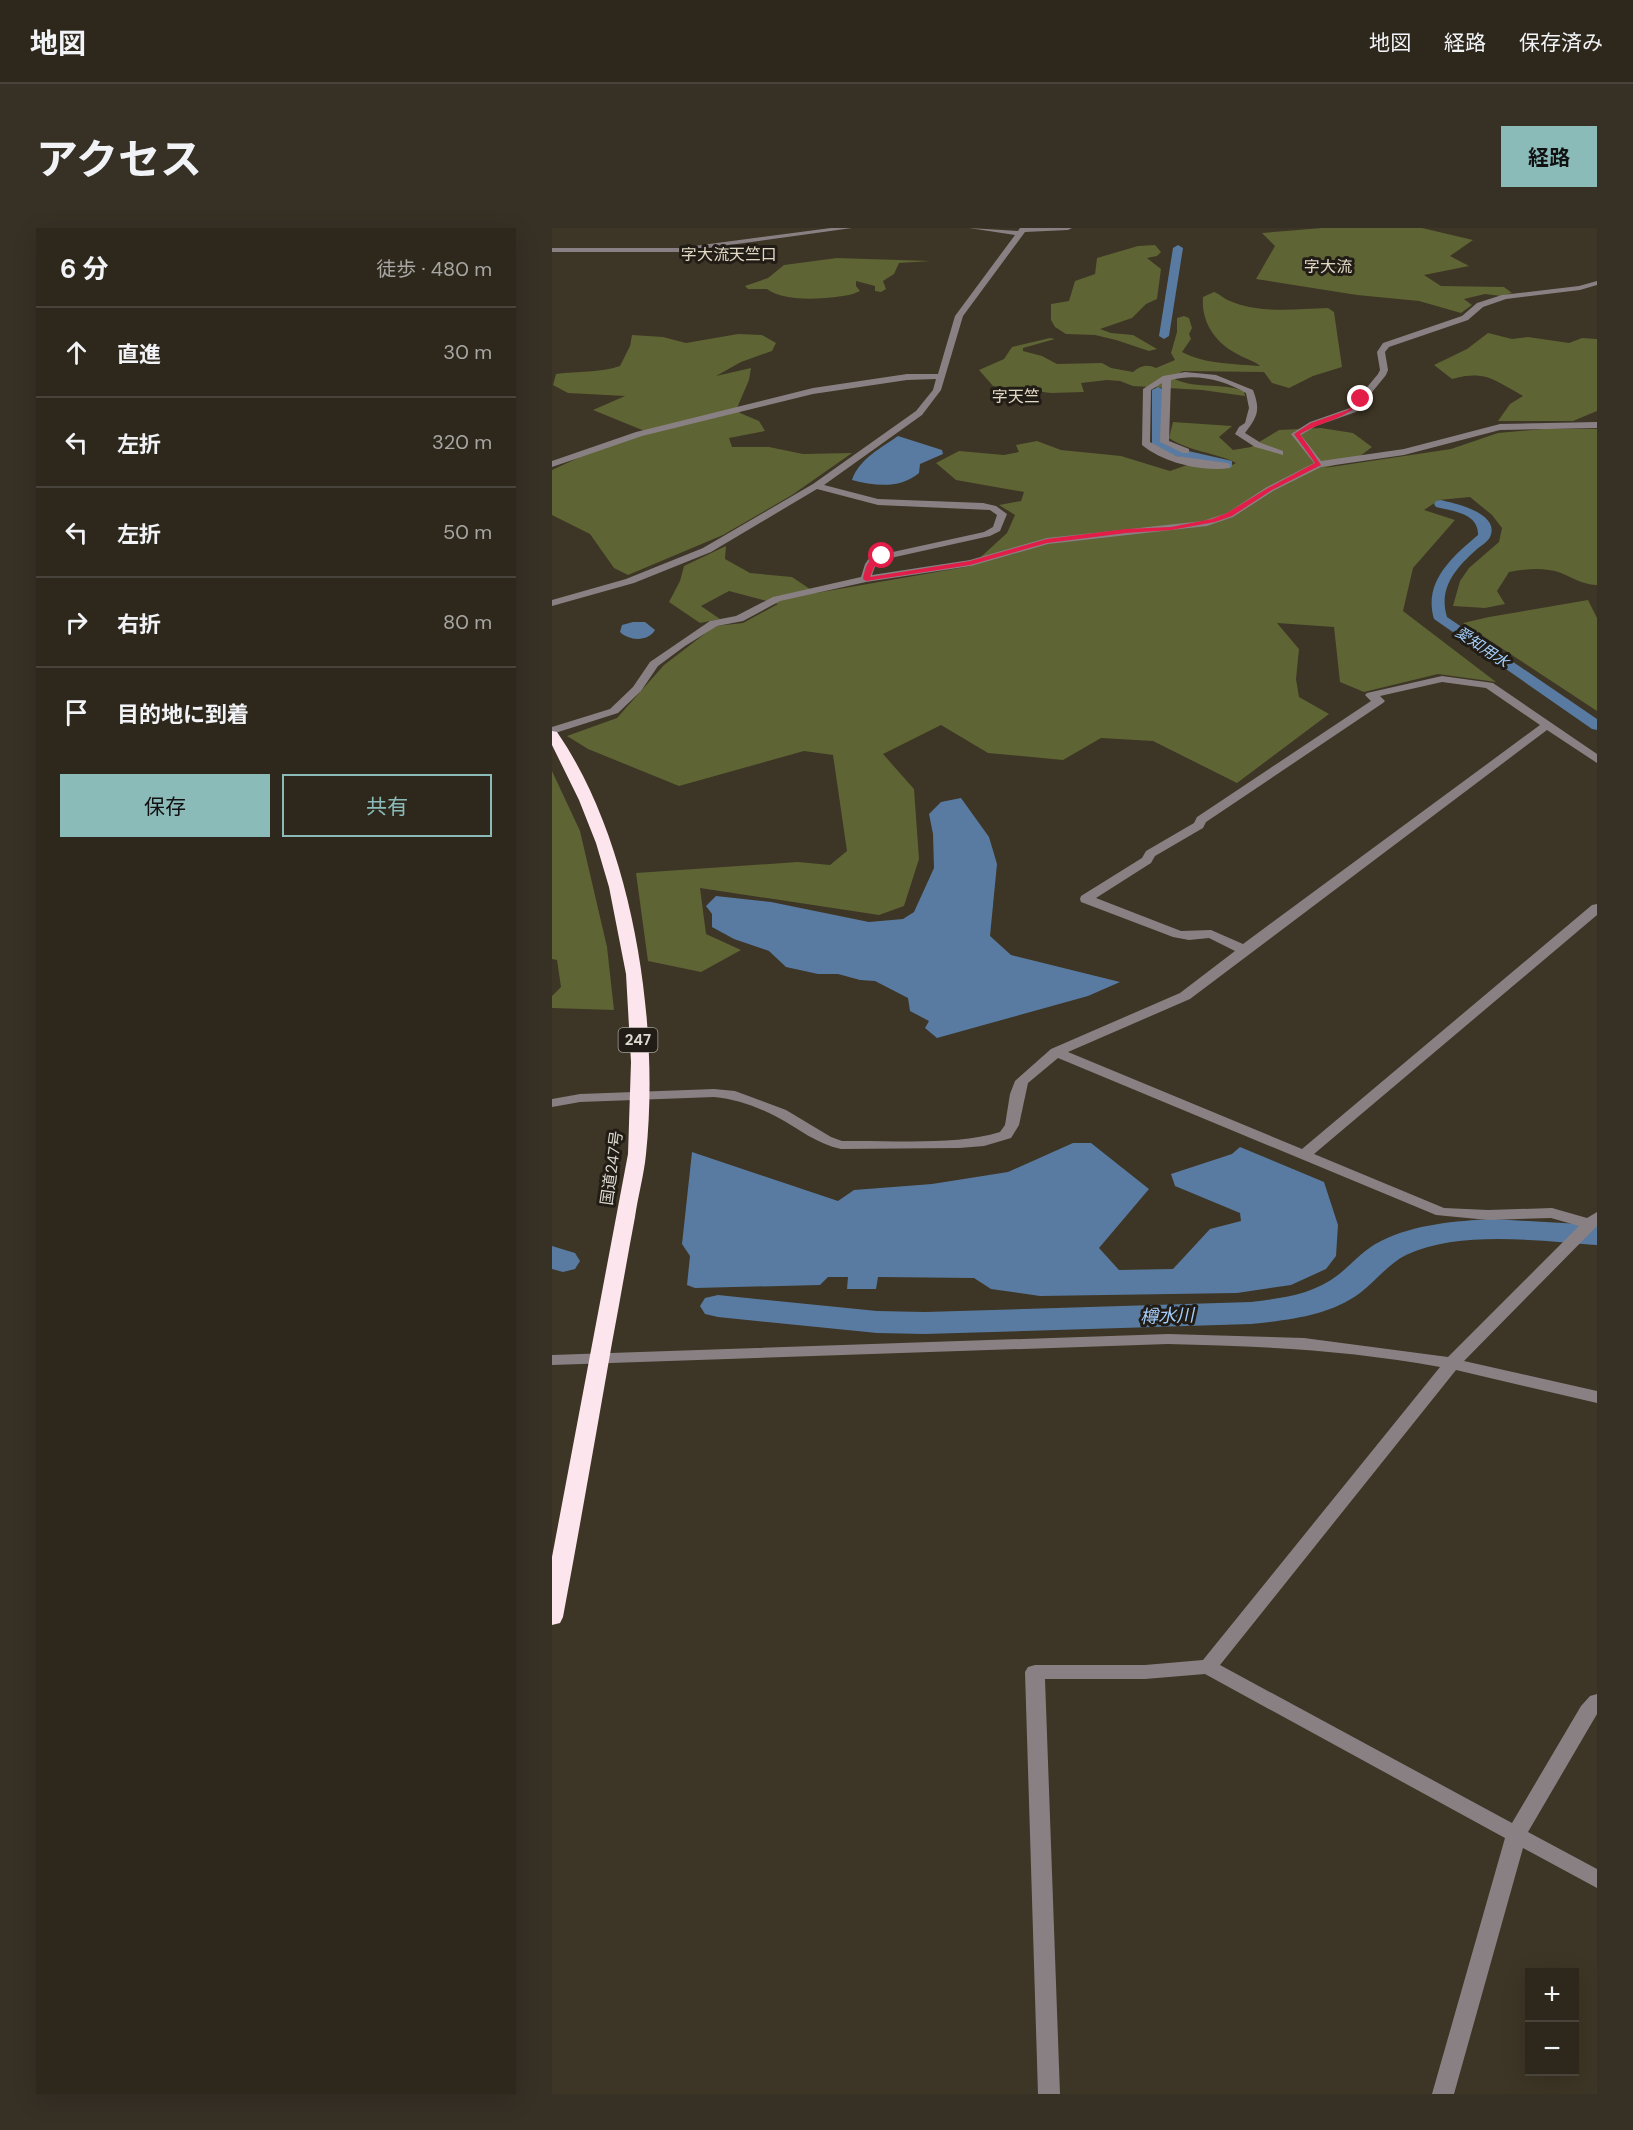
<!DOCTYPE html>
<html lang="ja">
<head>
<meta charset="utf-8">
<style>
  body { margin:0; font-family:"DM Sans","Noto Sans JP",sans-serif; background:#363025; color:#f1f3f6 }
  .controls { position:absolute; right:18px; bottom:18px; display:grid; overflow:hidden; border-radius:0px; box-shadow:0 6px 24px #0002 }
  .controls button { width:54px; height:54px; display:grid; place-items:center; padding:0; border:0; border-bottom:2px solid #49443b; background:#2e281c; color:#f1f3f6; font:30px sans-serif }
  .stop { position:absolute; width:18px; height:18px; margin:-14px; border:4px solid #e11d48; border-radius:50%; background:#fff }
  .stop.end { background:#e11d48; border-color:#fff; box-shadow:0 2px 6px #0008 }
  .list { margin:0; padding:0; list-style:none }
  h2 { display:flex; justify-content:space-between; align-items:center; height:78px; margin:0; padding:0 24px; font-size:26px }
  h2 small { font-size:20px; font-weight:400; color:#a7a6a3 }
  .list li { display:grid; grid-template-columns:39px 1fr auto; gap:18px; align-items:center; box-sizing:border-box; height:90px; padding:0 24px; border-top:2px solid #49443b }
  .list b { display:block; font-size:22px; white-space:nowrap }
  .list em { font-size:20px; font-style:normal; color:#a7a6a3 }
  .actions { display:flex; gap:12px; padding:18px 24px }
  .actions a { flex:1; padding:14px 0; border:2px solid #8bbbb9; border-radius:0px; text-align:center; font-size:21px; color:#8bbbb9 }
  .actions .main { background:#8bbbb9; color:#111 }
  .icon { flex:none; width:33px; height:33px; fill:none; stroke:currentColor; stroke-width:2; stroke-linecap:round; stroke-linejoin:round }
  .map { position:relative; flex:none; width:1045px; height:1866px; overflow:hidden; border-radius:0px }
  header { display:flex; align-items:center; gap:36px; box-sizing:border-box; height:84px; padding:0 30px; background:#2e281c; border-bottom:2px solid #49443b }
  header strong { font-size:28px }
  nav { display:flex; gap:33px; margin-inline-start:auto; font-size:21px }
  .intro { display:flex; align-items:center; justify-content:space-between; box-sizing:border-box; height:144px; padding:0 36px }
  h1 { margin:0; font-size:42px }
  .button { padding:15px 27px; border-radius:0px; background:#8bbbb9; color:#111; font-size:21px; font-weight:700 }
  main { display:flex; gap:36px; padding:0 36px }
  aside { flex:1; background:#2e281c; border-radius:0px; box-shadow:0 6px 24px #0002 }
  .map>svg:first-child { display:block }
  .green { fill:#5e6434 }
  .water { fill:#597ba1 }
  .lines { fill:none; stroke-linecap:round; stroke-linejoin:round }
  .canal { fill:#597ba1; fill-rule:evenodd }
  .river { fill:#597ba1; fill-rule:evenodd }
  .minor { fill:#898083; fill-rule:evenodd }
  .highway { fill:#fde5ed; fill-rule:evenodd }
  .route { fill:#e11d48 }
  .labels { text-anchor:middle; stroke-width:6; stroke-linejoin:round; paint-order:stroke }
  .far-water-label { font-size:15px; font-style:italic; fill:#a4cffd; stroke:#211d16 }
  .shield { fill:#211d16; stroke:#a5a198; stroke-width:1.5 }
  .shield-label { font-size:15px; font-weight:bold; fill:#dedad0 }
  .far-quarter-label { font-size:16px; fill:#e2d9c5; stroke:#211d16 }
  .street-label { font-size:16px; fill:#dedad0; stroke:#211d16 }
  .water-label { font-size:18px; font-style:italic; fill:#a4cffd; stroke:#211d16 }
</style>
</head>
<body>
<header>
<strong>地図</strong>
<nav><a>地図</a><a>経路</a><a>保存済み</a></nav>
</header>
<div class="intro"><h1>アクセス</h1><a class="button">経路</a></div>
<main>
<aside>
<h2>6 分<small>徒歩 · 480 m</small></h2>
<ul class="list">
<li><svg class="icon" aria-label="ahead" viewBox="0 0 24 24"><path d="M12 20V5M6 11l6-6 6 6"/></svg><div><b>直進</b></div><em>30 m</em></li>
<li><svg class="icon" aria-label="left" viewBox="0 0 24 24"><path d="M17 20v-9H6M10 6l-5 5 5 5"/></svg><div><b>左折</b></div><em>320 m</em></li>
<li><svg class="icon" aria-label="left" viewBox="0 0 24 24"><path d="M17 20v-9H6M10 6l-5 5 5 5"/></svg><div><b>左折</b></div><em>50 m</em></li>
<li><svg class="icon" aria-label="right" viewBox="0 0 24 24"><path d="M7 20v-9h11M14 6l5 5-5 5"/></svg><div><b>右折</b></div><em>80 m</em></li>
<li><svg class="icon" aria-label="arrive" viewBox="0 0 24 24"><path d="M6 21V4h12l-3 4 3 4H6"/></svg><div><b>目的地に到着</b></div></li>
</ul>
<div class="actions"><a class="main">保存</a><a>共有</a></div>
</aside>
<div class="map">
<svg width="1045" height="1866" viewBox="0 0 1045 1866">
  <rect width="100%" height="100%" fill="#3d3525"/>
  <path class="green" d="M 770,0 L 870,0 L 921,12 L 898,28 L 917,38 L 872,47 L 889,58 L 952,59 L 960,65 L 949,68 L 933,66 L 912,71 L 920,77 L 909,85 L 867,73 L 805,67 L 704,51 L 723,18 L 710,5 Z
    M 603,17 L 609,24 L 605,28 L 595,30 L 609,41 L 605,71 L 594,76 L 580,90 L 548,101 L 559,105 L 581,107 L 605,121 L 597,123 L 564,112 L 543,107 L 514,106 L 503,99 L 499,92 L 499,76 L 517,73 L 523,53 L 543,46 L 545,30 L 586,18 Z
    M 285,30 L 379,33 L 347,35 L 342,46 L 331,53 L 334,61 L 329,64 L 323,63 L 323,58 L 304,53 L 304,58 L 308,63 L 301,66 C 280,71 233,75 215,61 L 196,61 L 193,58 L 216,50 L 232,37 Z
    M 662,64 C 668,66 672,71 678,73 C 708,86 744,81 776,80 L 782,84 L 790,139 L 761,148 L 737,160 L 720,155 L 712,144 L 631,143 L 619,149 C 640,162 669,154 692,163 L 693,168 L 650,162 L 581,158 L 568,153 L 555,152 L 529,155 L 532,164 L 499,165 L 441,158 L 427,142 L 452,131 L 460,119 L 498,110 L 503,111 L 471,120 L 471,123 L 490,128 L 505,136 L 550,135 L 559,140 L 581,144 C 589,137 595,136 604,140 L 623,132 L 619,125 L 625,104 L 625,90 L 632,88 L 637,90 L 640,100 L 637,106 L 639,111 L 630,124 C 652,136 683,136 708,138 C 703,133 694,131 687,127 C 664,116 649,95 651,69 Z
    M 936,105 L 960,111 L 976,109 L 1017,115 L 1030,110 L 1045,111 L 1045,183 L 1021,193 L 946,193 L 958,176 L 971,168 C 942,152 933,142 900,151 L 882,137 L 915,121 Z
    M 186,106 L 210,107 L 224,115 L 220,123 L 189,134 L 164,148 L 199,140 L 197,152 L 185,180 L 188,185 L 207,193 L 213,203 L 177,210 L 180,219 L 217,219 L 251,226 L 300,225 L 240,267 L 171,307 L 76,347 L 62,340 L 38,306 L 0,287 L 0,242 L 58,215 L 95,204 L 41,182 L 73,168 L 16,165 L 1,157 L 4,146 C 26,143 48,145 68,138 L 78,118 L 80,107 L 111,109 L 134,115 Z
    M 621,194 L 680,198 L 667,209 L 681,222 L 699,219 L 727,202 L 769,200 L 801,205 L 820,219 L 804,231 L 772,240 L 899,221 L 946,205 L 992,201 L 1045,201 L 1045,357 C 1032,357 1021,350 1009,345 C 992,339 974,341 957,344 L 945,363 L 953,376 L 933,380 L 901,378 L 908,353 L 917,340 L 947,314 L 950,300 L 940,287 L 918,269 L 887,272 L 872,282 L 903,292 L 861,340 L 851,383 L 944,454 L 886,446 L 812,464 L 788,454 L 782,399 L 725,395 L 747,421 L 744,451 L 747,469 L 777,486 L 685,555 L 601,513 L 549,510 L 511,532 L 436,525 L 389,497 L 331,526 L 362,561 L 367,631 L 352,678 L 327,687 L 148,660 L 154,706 L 189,722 L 149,744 L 96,733 L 84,645 L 246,634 L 278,637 L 295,623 L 281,527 L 252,523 L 127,558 L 36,521 L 15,508 L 65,490 L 112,437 L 163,398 L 191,395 L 226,376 L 177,363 L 149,378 L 168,391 L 148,395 L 117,374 L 128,353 L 132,338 L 174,318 L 173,331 L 198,345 L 240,349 L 264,365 L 419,338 L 455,305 L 463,287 L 447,277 L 469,273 L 472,264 L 404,252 L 384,235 L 407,223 L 452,227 L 467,224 L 464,217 L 485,213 L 509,222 L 569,228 L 618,243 L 638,236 L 674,240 L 684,235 C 663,224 638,224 617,210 Z
    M 1036,372 L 1045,390 L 1045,483 L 911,395 L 937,389 Z
    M 0,543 L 28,603 L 55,719 L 62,782 L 0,780 L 0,768 L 9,759 L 5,732 L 0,731 Z"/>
  <path class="water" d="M 346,208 L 390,222 L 391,226 L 368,236 L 367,245 C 348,261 323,258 300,252 C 307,231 329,220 346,208 Z
    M 81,394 L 93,394 L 103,402 C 96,414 77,413 68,404 L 70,397 Z
    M 409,570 L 437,609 L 445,636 L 438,708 L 459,727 L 568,754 L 536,768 L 385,810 L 373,800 L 377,793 L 358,783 L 356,770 L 323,753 L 308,752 L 286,746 L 266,746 L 234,739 L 217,723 L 182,711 L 160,699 L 160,686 L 154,678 L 164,668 L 219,674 L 317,694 L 351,691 L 362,684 L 382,640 L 381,606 L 377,586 L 389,574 Z
    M 521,915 L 539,915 L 597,961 L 547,1020 L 567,1042 L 621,1041 L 658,1001 L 689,993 L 688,985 L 623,958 L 619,946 L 680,926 L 688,919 L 772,954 L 786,997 L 784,1028 L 774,1041 L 739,1057 L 685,1065 L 488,1068 L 439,1061 L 422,1050 L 326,1049 L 324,1061 L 295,1061 L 296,1049 L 276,1049 L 268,1057 L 143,1060 L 135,1057 L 138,1028 L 130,1016 L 140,924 L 286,973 L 302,962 L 380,956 L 456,944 Z"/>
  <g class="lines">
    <path class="canal" d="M 626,17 L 631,20 L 617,108 L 612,111 L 607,108 L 621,20 Z
      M 606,159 L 612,162 L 610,214 L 619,219 L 680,233 L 680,239 L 676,240 L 611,225 L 600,218 L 600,162 Z
      M 888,272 C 902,275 949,285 938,309 C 936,314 928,318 924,322 C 904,340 886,360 895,389 L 1045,491 L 1045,502 L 1040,501 L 882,391 C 871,354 900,329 926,307 C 927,285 900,283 884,279 L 882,276 L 884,273 Z"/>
    <path class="river" d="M 941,991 L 1045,997 L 1045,1017 C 987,1013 908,1002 854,1027 C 836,1036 824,1053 808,1065 C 777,1088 736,1092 699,1096 L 373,1106 L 325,1105 L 166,1089 L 153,1086 L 148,1078 L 153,1070 L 166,1067 L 325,1083 L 373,1084 L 699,1074 C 730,1070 760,1067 786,1047 C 800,1036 812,1021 829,1013 C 863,996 903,993 941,991 Z
      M 0,1018 L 23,1025 L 28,1033 L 23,1041 L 11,1044 L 0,1041 Z"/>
    <path class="minor" d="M 279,0 L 300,0 L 127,24 L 0,24 L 0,20 L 127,20 Z
      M 417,0 L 466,3 L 468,0 L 520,0 L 516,2 L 473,4 L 411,88 L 389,162 L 370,187 L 272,257 L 326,271 L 431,275 L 444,278 L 455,286 L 448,303 L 438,308 L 325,333 L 320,347 L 418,332 L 495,310 L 651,293 L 675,285 L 715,259 L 762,235 L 739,206 L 758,194 L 798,180 L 826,146 L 828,142 L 825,124 L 831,115 L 910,88 L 925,75 L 950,67 L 1027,58 L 1045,53 L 1045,57 L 1028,62 L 954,71 L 931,79 L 916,92 L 837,119 L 833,124 L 836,142 L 834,147 L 804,184 L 764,198 L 749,207 L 769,233 L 852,221 L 948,196 L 1045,194 L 1045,200 L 948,202 L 852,227 L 769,239 L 721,263 L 681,289 L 655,298 L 496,316 L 419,338 L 314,354 L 228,373 L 191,393 L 165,398 L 133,418 L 106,438 L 89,463 L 66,485 L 0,506 L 0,499 L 58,481 L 81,459 L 98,434 L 158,393 L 184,388 L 221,369 L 309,349 L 313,336 L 318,329 L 432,304 L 441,299 L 445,287 L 438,282 L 326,277 L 265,261 L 159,324 L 82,355 L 0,378 L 0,372 L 74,351 L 151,320 L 261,256 L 364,183 L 381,162 L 384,151 L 355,152 L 261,166 L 90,208 L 0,239 L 0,233 L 84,204 L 261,160 L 355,146 L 386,146 L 403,88 L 463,7 Z
      M 633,144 L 664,147 L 701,162 C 709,183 705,189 693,205 L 709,215 L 731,223 L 731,227 L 703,219 L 683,206 L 687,199 L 693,195 L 697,180 L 694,165 C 671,152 645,145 619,152 L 617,213 L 637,221 L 637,225 L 631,225 L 608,214 L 610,155 L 599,162 L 598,214 L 624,228 L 675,235 L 678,236 L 678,240 C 650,244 612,235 590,217 L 591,161 L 611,148 Z
      M 890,448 L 941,455 L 1045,526 L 1045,535 L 995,502 L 638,771 L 516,824 L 750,921 L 1040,677 L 1045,676 L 1045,687 L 762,926 L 892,980 L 936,982 L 1000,980 L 1035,990 L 1045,984 L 1045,998 L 912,1133 L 1045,1163 L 1045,1175 L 904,1142 L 668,1437 L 960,1595 L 1029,1478 L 1038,1468 L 1045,1466 L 1045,1486 L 976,1604 L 1045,1641 L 1045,1660 L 971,1620 L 902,1866 L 880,1866 L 953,1610 L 653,1446 L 593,1451 L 493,1451 L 508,1866 L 486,1866 L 473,1444 L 476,1439 L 483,1437 L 593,1437 L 651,1432 L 888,1139 C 797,1122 708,1118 616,1116 L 0,1137 L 0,1127 L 616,1106 L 752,1110 L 896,1129 L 1027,998 L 999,990 L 936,992 L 884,987 L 506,830 L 476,855 L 467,897 L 459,910 L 432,918 L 407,920 L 289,921 C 265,916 247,901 225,889 C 206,879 184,871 162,869 L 28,874 L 0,879 L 0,871 L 28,866 L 162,861 L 183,863 L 234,882 L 279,909 L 290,913 C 339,912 403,918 448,904 L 453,897 L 458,866 L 463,853 L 499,821 L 628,765 L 683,723 L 657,710 L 637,712 L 621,709 L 529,674 L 528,671 L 529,668 L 590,630 L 594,623 L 642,595 L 645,589 L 819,473 L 813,467 L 815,465 ZM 890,454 L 934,460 L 988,497 L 691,716 L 659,702 L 629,703 L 544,670 L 599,635 L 603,628 L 651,600 L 654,594 L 831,475 L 833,473 L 828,468 Z"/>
    <path class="highway" d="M 0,503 L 5,504 C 81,614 108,795 94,926 C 92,947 86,968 83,989 C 75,1031 68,1073 60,1115 C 44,1206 28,1298 11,1389 L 8,1395 L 0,1397 L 0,1329 L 76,926 L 79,834 L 74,746 L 57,659 L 44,615 L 27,572 L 0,517 Z"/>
  </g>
  <path class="route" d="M 807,170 L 812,171 C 796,191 770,193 748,206 L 769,237 L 720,262 L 680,288 L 663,294 L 619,302 L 574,305 L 495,315 L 418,337 L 314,353 L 311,351 C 314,337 316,330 330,326 L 334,328 L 325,332 L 318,349 L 418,333 L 495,311 L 574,301 L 619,299 L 660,291 L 675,285 L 716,260 L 763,235 L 742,206 L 759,195 L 796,182 Z"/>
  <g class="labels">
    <g class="far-water-label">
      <text transform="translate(930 419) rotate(34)" y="5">愛知用水</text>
    </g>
    <rect class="shield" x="66.5" y="800" width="39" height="24" rx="4.5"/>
    <g class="shield-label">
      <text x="86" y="817">247</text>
    </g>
    <g class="far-quarter-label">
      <text x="177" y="32">字大流天竺口</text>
      <text x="776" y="44">字大流</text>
      <text x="464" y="174">字天竺</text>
    </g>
    <g class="street-label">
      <text transform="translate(59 940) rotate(-82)" y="6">国道247号</text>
    </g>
    <g class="water-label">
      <text transform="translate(615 1088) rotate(-2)" y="6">樽水川</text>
    </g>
  </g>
</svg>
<div class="controls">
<button>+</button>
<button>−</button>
</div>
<div class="stop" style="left:330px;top:328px"></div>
<div class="stop end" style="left:809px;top:171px"></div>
</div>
</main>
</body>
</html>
